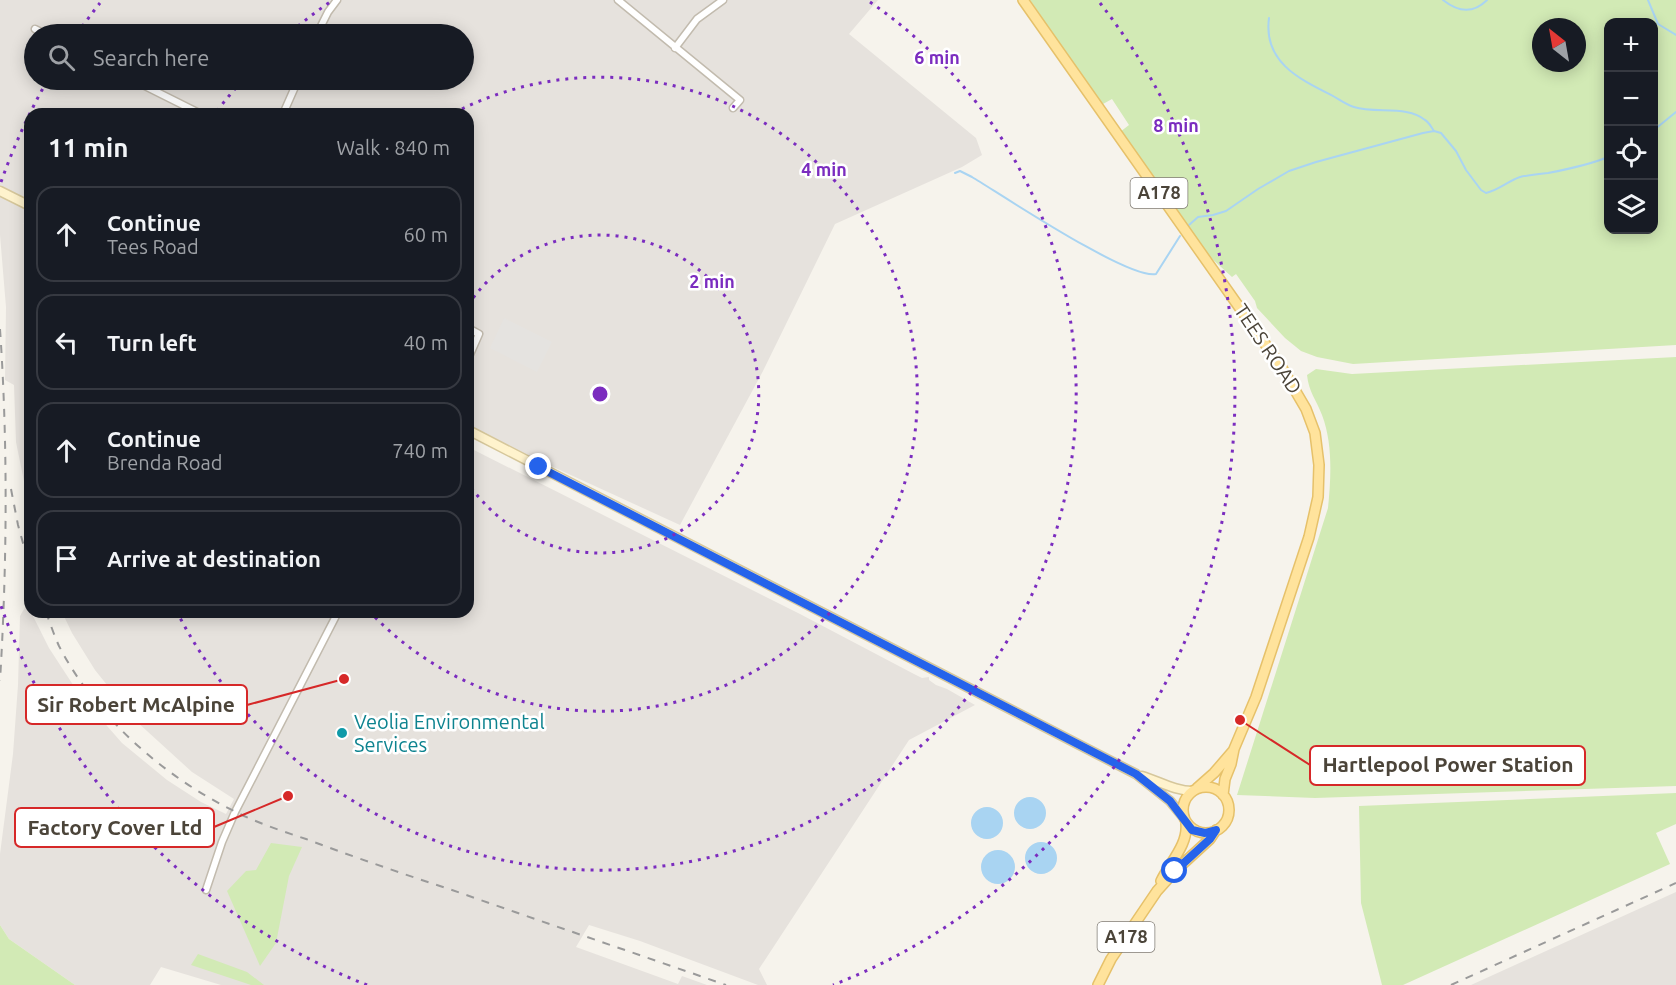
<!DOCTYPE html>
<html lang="en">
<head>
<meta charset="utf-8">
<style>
  body { margin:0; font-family:Ubuntu,sans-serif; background:#242831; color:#f1f3f6 }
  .controls { position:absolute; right:18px; top:18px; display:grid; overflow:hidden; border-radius:12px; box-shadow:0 3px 15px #0003 }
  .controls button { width:54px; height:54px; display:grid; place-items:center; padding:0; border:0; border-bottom:2px solid #363941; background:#171b24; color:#f1f3f6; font:30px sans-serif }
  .compass { position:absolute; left:1532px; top:18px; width:54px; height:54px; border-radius:50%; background:#171b24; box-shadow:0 3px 15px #0003; rotate:329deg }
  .stop { position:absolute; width:18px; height:18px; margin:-14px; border:4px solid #2563eb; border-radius:50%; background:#fff }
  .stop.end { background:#2563eb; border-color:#fff; box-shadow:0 2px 6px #0008 }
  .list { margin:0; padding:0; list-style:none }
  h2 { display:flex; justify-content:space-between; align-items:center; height:78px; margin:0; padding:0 24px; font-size:26px }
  h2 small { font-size:20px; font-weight:400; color:#9ea1a6 }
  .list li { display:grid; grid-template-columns:39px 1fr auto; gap:18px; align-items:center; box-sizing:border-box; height:96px; margin:0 12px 12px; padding:0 12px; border:2px solid #363941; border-radius:18px }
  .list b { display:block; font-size:22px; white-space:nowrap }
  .list p { margin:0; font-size:20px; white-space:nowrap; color:#9ea1a6 }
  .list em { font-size:20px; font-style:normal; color:#9ea1a6 }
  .icon { flex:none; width:33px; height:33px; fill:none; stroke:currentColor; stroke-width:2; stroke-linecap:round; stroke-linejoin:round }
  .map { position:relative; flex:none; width:1676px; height:985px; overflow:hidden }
  .search { position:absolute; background:#171b24; box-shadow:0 3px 15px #0003; left:24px; top:24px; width:450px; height:66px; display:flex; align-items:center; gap:15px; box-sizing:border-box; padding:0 21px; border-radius:33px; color:#9ea1a6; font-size:22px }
  .panel { position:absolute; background:#171b24; box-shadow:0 3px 15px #0003; left:24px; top:108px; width:450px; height:510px; border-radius:18px }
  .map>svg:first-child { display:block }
  .industrial { fill:#e6e2dd; fill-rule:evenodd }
  .green { fill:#d2eab5; fill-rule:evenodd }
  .parking { fill:#e5e3e0 }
  .water { fill:#a9d4f2 }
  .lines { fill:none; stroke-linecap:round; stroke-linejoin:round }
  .stream { stroke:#a9d4f2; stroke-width:2 }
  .street-casing { stroke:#c2bbae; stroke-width:9 }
  .secondary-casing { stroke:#d6c79b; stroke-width:11 }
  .primary-casing { stroke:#e6c16a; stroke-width:12 }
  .street { stroke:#fff; stroke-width:6 }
  .secondary { stroke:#fff3cd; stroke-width:8 }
  .primary { stroke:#ffe39c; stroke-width:9 }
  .rail { stroke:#9a9a9a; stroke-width:2; stroke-dasharray:8 8; stroke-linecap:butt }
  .route { stroke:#2563eb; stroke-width:8 }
  .ring { fill:none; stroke:#7b2cbf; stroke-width:3; stroke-dasharray:3 6 }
  .culture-dot { fill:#0f9aa8; stroke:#fff; stroke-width:2 }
  .labels { text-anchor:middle; stroke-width:5; stroke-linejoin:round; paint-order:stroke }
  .shield { fill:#fff; stroke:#817c74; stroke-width:1.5 }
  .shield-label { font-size:18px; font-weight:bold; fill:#4b4439 }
  .street-label { font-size:20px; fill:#4b4439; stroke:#fff }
  .culture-label { font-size:20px; fill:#0d838f; stroke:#fff; text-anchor:start }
  .centre { fill:#7b2cbf; stroke:#fff; stroke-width:3 }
  .ring-label { font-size:18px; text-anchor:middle; font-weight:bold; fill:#7b2cbf; stroke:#fff; stroke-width:5; stroke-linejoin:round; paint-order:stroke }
  .leader { fill:none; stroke:#d62828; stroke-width:2 }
  .callout-dot { fill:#d62828; stroke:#fff; stroke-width:2 }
  .callout { fill:#fff; stroke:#d62828; stroke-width:2 }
  .callout-label { font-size:21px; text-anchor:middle; font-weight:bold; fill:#4b4439 }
</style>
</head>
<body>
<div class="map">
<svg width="1676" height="985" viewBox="0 0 1676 985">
  <rect width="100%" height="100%" fill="#f6f3ec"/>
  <path class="industrial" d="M 0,0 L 878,0 L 849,34 L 976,138 L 982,155 L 962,167 L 835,224 L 763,371 L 680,525 L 468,428 L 468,114 L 30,114 L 30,226 L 22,223 L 30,227 L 30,511 L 16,442 L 14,385 L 5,380 L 6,307 L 0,235 ZM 34,34 L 464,34 L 464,80 L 34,80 Z
    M 468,447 L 800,614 L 914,674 L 922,678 L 929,677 L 929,680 L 936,685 L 947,689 L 975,705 L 909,740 L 759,969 L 767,985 L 758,985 L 640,941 L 589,925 L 576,947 L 678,984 L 682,976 L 707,985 L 221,985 L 161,967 L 150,985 L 75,985 L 9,939 L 0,925 L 0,854 L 13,754 L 18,685 L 20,616 L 27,604 L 49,648 L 79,694 L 122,743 L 167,780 L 201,802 L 226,814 L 234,799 L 192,772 L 136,721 L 95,670 L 72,633 L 62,612 L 468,612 Z
    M 1676,892 L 1676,985 L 1471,985 Z"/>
  <path class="green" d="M 1030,0 L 1676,0 L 1676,345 L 1353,364 L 1317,357 L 1301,351 L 1285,338 L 1257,308 L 1255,301 L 1236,274 L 1232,277 L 1209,256 L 1120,132 L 1129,125 L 1112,99 L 1103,104 L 1099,102 ZM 1608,22 L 1654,22 L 1654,230 L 1608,230 ZM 1541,27 L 1577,27 L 1577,63 L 1541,63 Z
    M 1676,357 L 1676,786 L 1315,798 L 1237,795 L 1328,508 C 1331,478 1333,444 1322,415 C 1316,399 1309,393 1307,375 L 1316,369 L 1352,374 Z
    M 1676,793 L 1676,824 L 1656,833 L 1670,864 L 1403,985 L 1382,985 L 1361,903 L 1359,806 Z
    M 271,843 L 302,847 L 289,876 L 276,943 L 260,966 L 227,891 L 246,871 L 256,870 Z
    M 0,925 L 9,939 L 75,985 L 0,985 Z
    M 198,954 L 247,972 L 264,985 L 251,985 L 191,965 Z"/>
  <path class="parking" d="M 504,318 L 552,342 L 537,372 L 490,348 Z"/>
  <path class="water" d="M1014 813a16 16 0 1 1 32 0a16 16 0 1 1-32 0Z
    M971 823a16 16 0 1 1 32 0a16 16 0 1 1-32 0Z
    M1025 858a16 16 0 1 1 32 0a16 16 0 1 1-32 0Z
    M981 867a17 17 0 1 1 34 0a17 17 0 1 1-34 0Z"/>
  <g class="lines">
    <path class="stream" d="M 1443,0 C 1458,12 1473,14 1487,0
      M 1648,0 L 1658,24 L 1676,35
      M 1269,18 C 1263,62 1299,79 1333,96 C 1340,100 1347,105 1354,107 C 1375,114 1408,105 1425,120 C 1429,122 1431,127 1434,131
      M 1654,130 L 1676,112
      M 955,173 L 960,171 L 972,177 C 1002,195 1129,280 1156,274 L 1180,236
      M 1189,225 L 1198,217 L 1213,215 L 1226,211 L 1258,189 L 1289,171 L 1316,162 L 1423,133 L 1434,131 L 1441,133 L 1456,151 L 1466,170 L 1481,190 L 1486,193 C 1499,190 1508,181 1520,177 C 1529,175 1539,174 1548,173 C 1569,169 1589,165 1608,157"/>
    <defs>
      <path id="street" d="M 618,0 L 740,100 L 733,108
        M 35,29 L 45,34
        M 317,34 L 328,12 L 337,0
        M 675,48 L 697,19 L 723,0
        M 133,80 L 201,114
        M 283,114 L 298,80
        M 468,328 L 479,334 L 468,359
        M 206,890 L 222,842 L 235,812 L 338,612"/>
      <path id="secondary" d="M 0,191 L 30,206
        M 468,430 L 1136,774 L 1170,801 L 1184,818
        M 1142,776 C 1159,781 1175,791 1193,791"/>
      <path id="primary" d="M 1023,0 L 1282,368 L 1306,409 L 1315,433 L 1319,465 L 1318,497 L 1309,537 L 1256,697 L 1234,749 L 1231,764 L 1225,779 L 1223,795
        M1183 810a23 23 0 1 1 46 0a23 23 0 1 1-46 0Z
        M 1197,788 L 1214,773 L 1233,751
        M 1161,881 C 1170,862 1188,845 1186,824
        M 1098,985 L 1111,959 L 1157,891 L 1175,871 L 1210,839 L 1216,830"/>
    </defs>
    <use href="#street" class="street-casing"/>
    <use href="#secondary" class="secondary-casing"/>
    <use href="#primary" class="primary-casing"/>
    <use href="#street" class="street"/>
    <use href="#secondary" class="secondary"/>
    <use href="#primary" class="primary"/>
    <path class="rail" d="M 0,329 C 8,446 7,564 0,681
      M 11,489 L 18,525 L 30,568
      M 46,612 C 50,623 54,635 59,646 C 95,716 164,777 234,811 C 257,823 282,831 306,839 C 354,857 403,874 452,890 C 543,922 634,953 726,985
      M 1451,985 L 1676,883"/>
  </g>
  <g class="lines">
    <path class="route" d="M 539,467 L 1136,774 L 1170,801 L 1192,830 L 1205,833 L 1216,830 L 1210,839 L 1175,871"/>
  </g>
  <g class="ring">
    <path d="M468 305A159 159 0 1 1 468 483"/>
    <path d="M454 113A317 317 0 1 1 370 612"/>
    <path d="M217 111A476 476 0 0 1 241 82M291 32A476 476 0 0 1 330 2M870 2A476 476 0 1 1 178 614"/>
    <path d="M367 985A635 635 0 0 1 1 606M1 182A635 635 0 0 1 47 81M77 34A635 635 0 0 1 100 3M1100 3A635 635 0 0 1 833 985"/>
  </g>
  <circle class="culture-dot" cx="342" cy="733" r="6"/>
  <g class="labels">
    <g class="shield">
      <rect x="1130.5" y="178" width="57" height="30" rx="4.5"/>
      <rect x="1097.5" y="922" width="57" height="30" rx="4.5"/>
    </g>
    <g class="shield-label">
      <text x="1159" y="199">A178</text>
      <text x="1126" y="943">A178</text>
    </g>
    <g class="street-label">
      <text transform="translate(1268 349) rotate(56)" y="7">TEES ROAD</text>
    </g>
    <g class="culture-label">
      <text x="354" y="729">Veolia Environmental<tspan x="354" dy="23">Services</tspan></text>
    </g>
  </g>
  <circle cx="600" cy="394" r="9" class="centre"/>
  <g class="ring-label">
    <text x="937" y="64">6 min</text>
    <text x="1176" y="132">8 min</text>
    <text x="824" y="176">4 min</text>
    <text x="712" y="288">2 min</text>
  </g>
  <path class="leader" d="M344 679L247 705M1240 720L1310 765M288 796L214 827"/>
  <g class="callout-dot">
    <circle cx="344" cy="679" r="6"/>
    <circle cx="1240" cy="720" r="6"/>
    <circle cx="288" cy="796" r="6"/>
  </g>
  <g class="callout">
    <rect x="26" y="685" width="221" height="39" rx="6"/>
    <rect x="1310" y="746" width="275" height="39" rx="6"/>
    <rect x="15" y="808" width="199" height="39" rx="6"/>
  </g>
  <g class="callout-label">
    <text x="136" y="712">Sir Robert McAlpine</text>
    <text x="1448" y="772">Hartlepool Power Station</text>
    <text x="115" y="835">Factory Cover Ltd</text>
  </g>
</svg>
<div class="controls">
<button>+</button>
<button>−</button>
<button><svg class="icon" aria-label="locate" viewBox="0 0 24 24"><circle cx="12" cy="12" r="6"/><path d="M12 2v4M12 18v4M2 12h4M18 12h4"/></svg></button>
<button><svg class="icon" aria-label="layers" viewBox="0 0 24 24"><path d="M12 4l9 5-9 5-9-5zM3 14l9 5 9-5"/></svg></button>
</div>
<svg class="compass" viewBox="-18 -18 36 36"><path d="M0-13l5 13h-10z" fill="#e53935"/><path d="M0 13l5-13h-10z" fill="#9ea1a6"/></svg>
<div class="stop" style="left:1175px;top:871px"></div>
<div class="stop end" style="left:539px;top:467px"></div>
<div class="search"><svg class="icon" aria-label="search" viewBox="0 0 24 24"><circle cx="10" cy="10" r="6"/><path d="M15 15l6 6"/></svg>Search here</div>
<section class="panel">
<h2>11 min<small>Walk · 840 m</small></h2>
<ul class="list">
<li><svg class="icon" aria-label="ahead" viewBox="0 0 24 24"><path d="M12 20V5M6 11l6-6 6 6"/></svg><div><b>Continue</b><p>Tees Road</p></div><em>60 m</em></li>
<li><svg class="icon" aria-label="left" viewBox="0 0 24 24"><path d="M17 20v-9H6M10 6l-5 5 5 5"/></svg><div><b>Turn left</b></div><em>40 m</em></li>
<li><svg class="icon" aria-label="ahead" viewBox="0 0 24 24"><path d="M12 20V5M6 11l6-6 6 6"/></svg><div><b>Continue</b><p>Brenda Road</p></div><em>740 m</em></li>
<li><svg class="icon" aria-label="arrive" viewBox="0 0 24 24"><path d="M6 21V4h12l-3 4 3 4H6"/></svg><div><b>Arrive at destination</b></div></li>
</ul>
</section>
</div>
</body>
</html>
